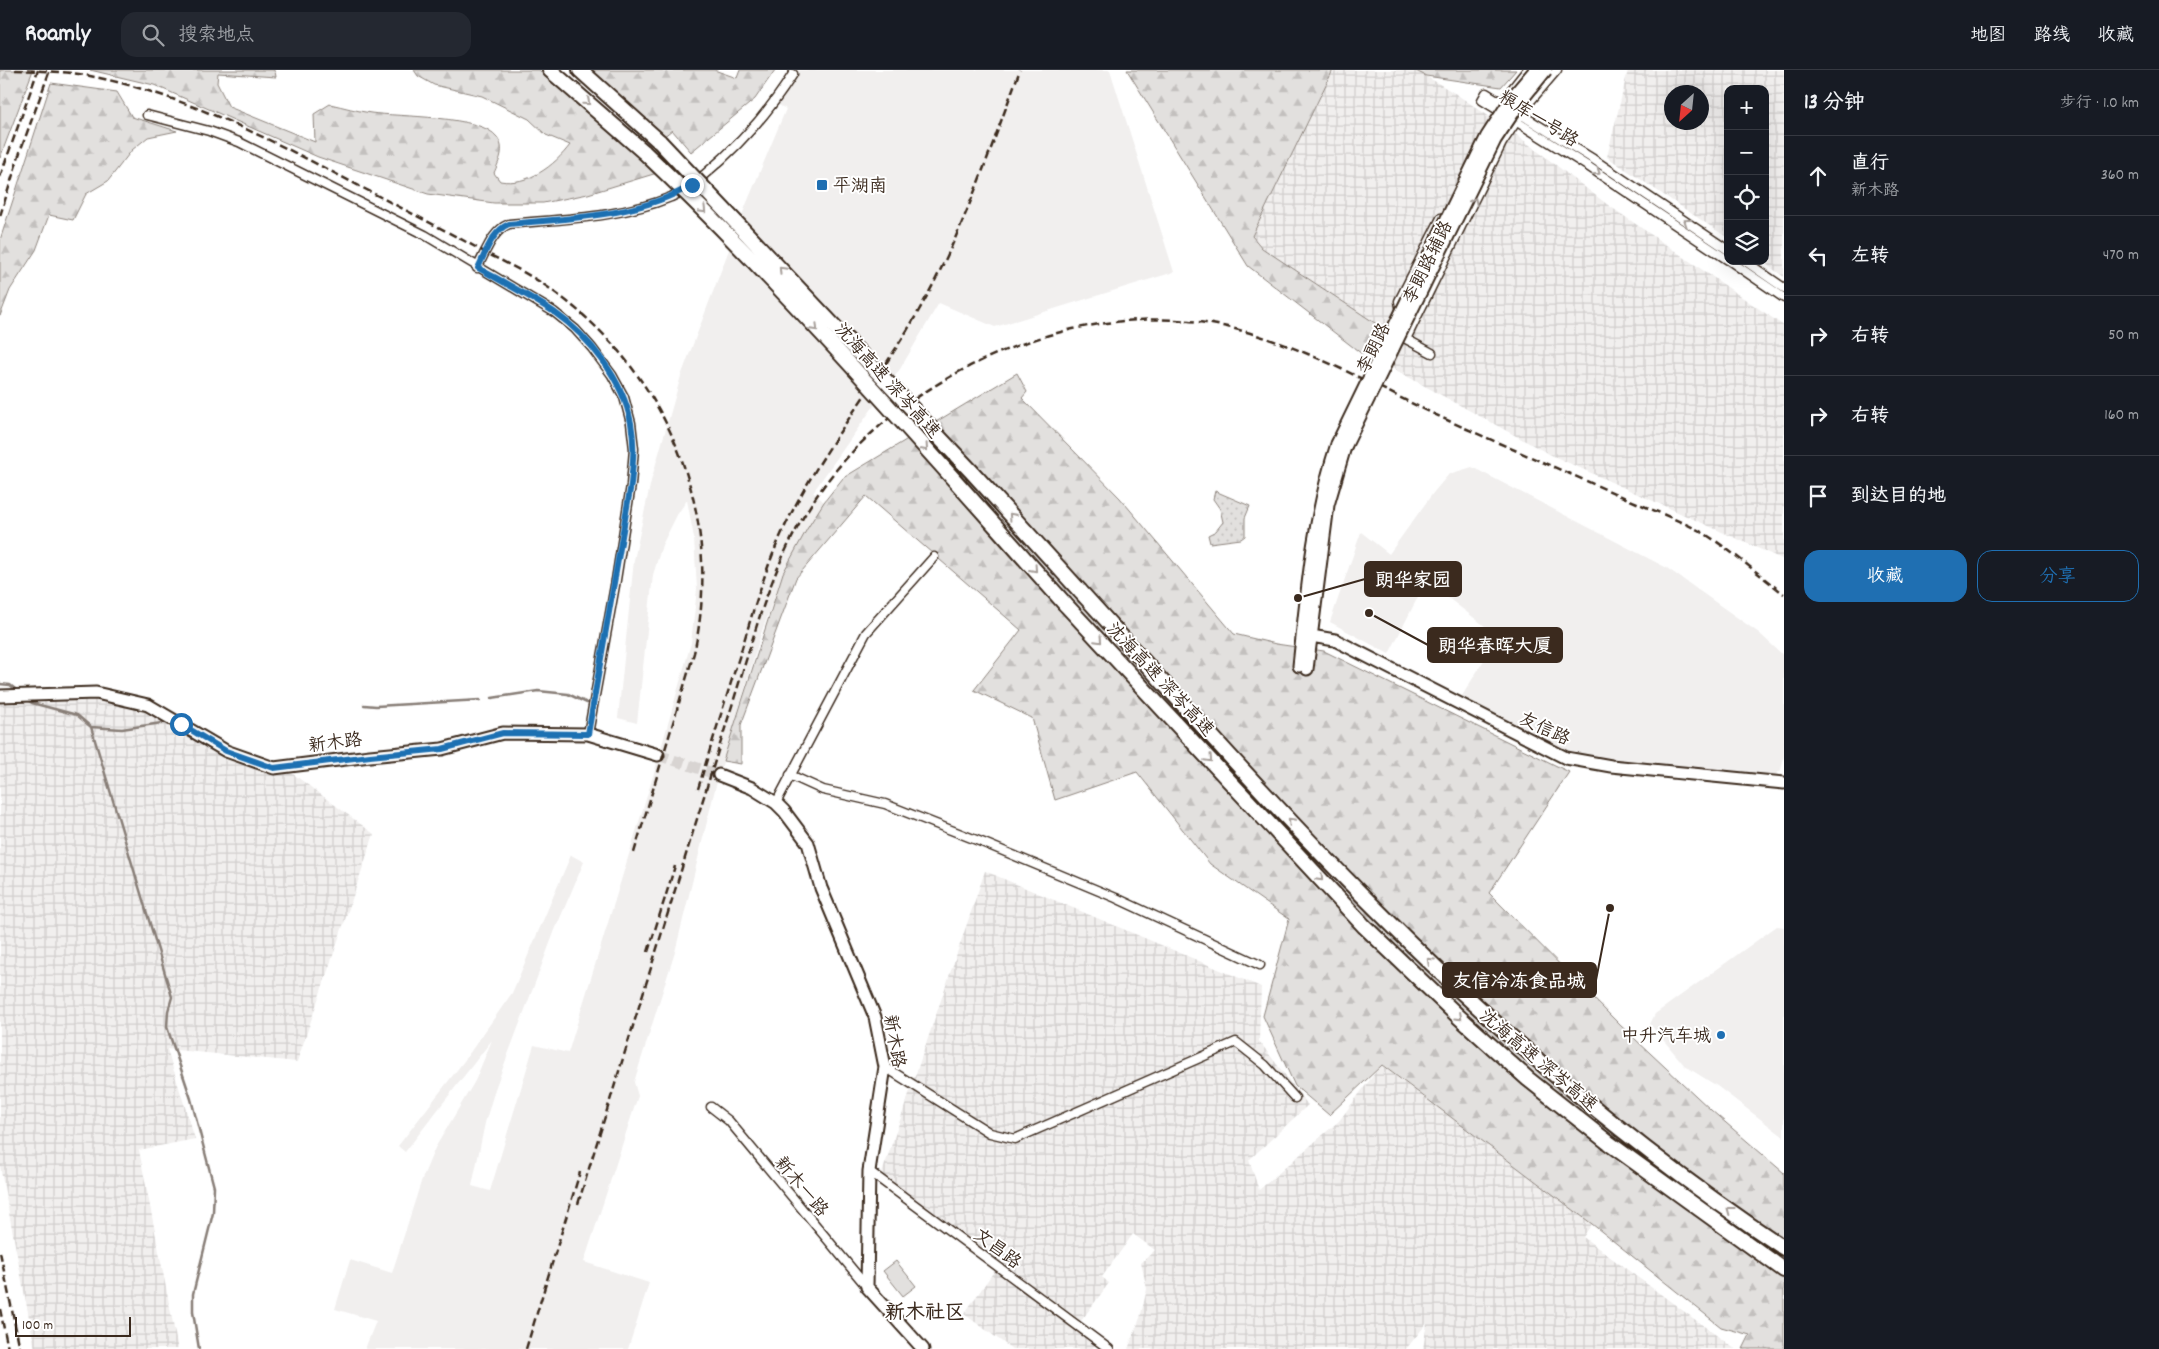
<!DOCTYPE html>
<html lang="zh">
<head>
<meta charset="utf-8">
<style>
  body { margin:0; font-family:Dekko,"LXGW WenKai TC",sans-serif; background:#242831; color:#f1f3f6 }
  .controls { position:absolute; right:15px; top:15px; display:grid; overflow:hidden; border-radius:10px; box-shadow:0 5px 20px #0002 }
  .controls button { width:45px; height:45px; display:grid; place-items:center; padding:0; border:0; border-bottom:1px solid #363941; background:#171b24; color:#f1f3f6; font:25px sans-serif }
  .compass { position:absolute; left:1664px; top:15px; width:45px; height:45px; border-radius:50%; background:#171b24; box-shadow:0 5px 20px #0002; rotate:207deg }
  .scale { position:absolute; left:15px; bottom:12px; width:116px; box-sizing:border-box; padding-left:5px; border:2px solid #3b2a1e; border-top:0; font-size:14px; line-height:18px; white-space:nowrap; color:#3b2a1e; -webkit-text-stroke:4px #fff; paint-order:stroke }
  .stop { position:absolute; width:15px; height:15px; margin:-11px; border:4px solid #1f6fb2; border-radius:50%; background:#fff }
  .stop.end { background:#1f6fb2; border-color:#fff; box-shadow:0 1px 5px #0008 }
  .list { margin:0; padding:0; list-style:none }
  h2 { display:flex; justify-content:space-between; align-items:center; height:65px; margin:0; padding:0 20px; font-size:21px }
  h2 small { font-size:16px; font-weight:400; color:#9ea1a6 }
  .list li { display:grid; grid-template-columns:32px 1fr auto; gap:15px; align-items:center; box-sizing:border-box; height:80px; padding:0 20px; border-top:1px solid #363941 }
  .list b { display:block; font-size:19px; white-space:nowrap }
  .list p { margin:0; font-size:16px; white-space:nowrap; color:#9ea1a6 }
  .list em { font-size:16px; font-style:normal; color:#9ea1a6 }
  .actions { display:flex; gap:10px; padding:15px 20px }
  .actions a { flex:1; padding:11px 0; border:1px solid #1f6fb2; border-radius:15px; text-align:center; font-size:18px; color:#1f6fb2 }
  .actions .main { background:#1f6fb2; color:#fff }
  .icon { flex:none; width:28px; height:28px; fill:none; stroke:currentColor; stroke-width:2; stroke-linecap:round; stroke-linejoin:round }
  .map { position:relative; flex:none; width:1784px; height:1279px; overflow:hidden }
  header { display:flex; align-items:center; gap:30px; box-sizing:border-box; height:70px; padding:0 25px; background:#171b24; border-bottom:1px solid #363941 }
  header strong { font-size:24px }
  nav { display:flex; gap:28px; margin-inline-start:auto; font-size:18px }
  .search { width:350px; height:45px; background:#242831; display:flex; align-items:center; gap:12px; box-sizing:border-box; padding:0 18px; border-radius:15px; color:#9ea1a6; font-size:19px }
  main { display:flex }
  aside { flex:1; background:#171b24 }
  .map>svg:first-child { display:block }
  .built { fill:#f1efee }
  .industrial { fill:url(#industrial-grid); fill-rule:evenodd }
  .grass { fill:url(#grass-dots); stroke:#8e857e }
  .forest { fill:url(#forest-firs); stroke:#8e857e }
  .pitch { fill:#e2e0de; stroke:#8e857e }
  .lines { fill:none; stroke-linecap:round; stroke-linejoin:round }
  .stream { stroke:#887e77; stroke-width:2.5 }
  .secondary-tunnel { stroke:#d8d4d2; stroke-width:11; stroke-dasharray:11 5.5; stroke-linecap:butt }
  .street-casing { stroke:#3b2a1e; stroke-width:11 }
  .secondary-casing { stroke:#3b2a1e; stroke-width:15 }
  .highway-casing { stroke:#3b2a1e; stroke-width:18 }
  .street { stroke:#fff; stroke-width:8 }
  .secondary { stroke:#fff; stroke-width:11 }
  .highway { stroke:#fff; stroke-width:14 }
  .rail { stroke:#3b2a1e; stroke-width:2.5; stroke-dasharray:8 4; stroke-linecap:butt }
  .secondary-bridge-casing { stroke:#3b2a1e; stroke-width:15; stroke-linecap:butt }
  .highway-bridge-casing { stroke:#3b2a1e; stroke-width:18; stroke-linecap:butt }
  .secondary-bridge { stroke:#fff; stroke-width:11 }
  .highway-bridge { stroke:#fff; stroke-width:14 }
  .oneway { stroke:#a79f9a }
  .route { stroke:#1f6fb2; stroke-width:6 }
  .poi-dot { fill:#1f6fb2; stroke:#fff; stroke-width:2 }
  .labels { text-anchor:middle; stroke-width:4; stroke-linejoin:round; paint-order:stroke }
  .street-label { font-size:18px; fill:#3b2a1e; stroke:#fff }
  .poi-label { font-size:18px; fill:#3b2a1e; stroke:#fff; text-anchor:start }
  .quarter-label { font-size:20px; font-weight:bold; fill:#3b2a1e; stroke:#fff }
  .leader { fill:none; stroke:#3b2a1e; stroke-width:2 }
  .callout-dot { fill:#3b2a1e; stroke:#fff; stroke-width:2 }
  .callout { fill:#3b2a1e; stroke:#3b2a1e; stroke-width:2 }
  .callout-label { font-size:19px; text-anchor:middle; font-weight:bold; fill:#fff }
</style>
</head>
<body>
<header>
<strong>Roamly</strong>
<div class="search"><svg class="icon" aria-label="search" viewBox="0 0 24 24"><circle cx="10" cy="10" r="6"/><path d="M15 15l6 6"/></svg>搜索地点</div>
<nav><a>地图</a><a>路线</a><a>收藏</a></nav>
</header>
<main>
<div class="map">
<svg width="1784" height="1279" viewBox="0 0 1784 1279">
  <defs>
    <pattern id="industrial-grid" width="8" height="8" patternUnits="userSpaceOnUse" patternTransform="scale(1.25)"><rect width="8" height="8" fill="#f1efee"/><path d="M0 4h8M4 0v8" fill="none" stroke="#d0cdcc"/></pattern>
    <pattern id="grass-dots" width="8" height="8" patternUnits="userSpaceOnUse" patternTransform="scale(1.25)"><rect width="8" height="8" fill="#e2e0de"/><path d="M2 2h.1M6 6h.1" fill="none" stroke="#c3c0be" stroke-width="1.8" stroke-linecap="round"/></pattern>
    <pattern id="forest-firs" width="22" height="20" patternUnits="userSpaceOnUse" patternTransform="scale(1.25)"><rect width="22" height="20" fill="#e2e0de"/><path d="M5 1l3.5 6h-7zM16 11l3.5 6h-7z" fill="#c3c0be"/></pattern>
  </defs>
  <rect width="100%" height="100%" fill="#fff"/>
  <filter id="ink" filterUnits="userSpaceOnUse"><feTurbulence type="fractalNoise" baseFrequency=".02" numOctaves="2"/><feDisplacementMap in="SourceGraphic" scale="10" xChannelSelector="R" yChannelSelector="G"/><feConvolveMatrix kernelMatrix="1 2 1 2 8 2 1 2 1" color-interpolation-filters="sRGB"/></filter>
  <g filter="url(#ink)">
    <path class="built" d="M 789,0 L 1110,0 L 1174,202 L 995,257 L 939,233 L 900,299 L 813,422 L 824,432 L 807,459 L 783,503 L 761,564 L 715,719 L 675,882 L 634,1012 L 638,1026 L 584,1192 L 649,1213 L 628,1279 L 365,1279 L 376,1251 L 335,1239 L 350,1190 L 392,1203 L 422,1109 L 435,1078 L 475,1011 L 492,970 L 405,1082 L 398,1076 L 464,991 L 512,923 L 571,785 L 584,792 L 555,860 L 495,1019 L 485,1053 L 472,1116 L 490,1121 L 534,975 L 568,983 L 654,703 L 691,573 L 697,519 L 694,468 L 687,430 L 677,445 L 662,475 L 653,505 L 637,653 L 618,648 L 634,490 L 651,411 L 681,306 L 746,135 L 786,39 L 775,33 L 793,4 Z
      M 1472,397 L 1667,498 L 1759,563 L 1784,586 L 1784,686 L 1781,700 L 1775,705 L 1639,692 L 1566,682 L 1462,626 L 1492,577 L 1490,560 L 1426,511 L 1389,584 L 1330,552 L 1361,462 L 1389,484 L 1433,423 L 1449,404 Z
      M 1777,856 L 1784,857 L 1784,1067 L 1717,1016 L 1685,996 L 1650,954 L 1655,944 Z"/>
    <path class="industrial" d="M 1333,0 L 1414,0 L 1426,6 L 1456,24 L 1518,66 L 1608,135 L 1784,256 L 1784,490 L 1549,384 L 1368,285 L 1378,255 L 1262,178 L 1252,166 Z
      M 1628,0 L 1784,0 L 1784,207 L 1762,191 L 1765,191 L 1765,19 L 1728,19 L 1728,168 L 1607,87 ZM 1672,22 L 1702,22 L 1702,52 L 1672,52 Z
      M 95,628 L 146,640 L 179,658 L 289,701 L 374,764 L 297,992 L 167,979 L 195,1069 L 139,1080 L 178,1279 L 35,1279 L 0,1096 L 0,631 Z
      M 985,801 L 1261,917 L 1259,971 L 1308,1035 L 1249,1090 L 1259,1120 L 1339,1051 L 1381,995 L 1592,1154 L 1583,1167 L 1735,1279 L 1423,1279 L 1427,1253 L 1406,1279 L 1128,1279 L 1140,1248 L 1147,1219 L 1141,1193 L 1155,1180 L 1133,1164 L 1102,1207 L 1109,1213 L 1081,1251 L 881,1106 Z
      M 995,1200 L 1096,1273 L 1092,1279 L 1012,1279 L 964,1244 Z"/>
    <path class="grass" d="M 1215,421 L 1250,436 L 1245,448 L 1245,466 L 1241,469 L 1210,473 L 1208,465 L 1216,461 L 1223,452 L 1220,439 L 1213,429 Z"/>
    <path class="forest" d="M 0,0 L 33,0 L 0,88 Z
      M 90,0 L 272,0 L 275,1 L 276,7 L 218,3 L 217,13 L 229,37 L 315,72 L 314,44 L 330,34 C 344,37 357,41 371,43 C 399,47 481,45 497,67 C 506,79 499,91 494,103 L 500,111 C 528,116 554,96 570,75 L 546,65 L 529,49 L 482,26 L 434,15 L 418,6 L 414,0 L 539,0 L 657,103 L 588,124 L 543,133 L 494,133 L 428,124 L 318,87 L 154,15 Z
      M 590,0 L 714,0 L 737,8 L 740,0 L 775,0 L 755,29 L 691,82 L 672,60 L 663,67 Z
      M 1127,0 L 1333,0 L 1252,166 L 1262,178 L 1378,255 L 1362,284 L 1248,196 Z
      M 1414,0 L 1516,0 L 1501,17 L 1426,6 Z
      M 51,13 L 117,22 L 132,47 L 177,61 L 148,67 L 132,80 L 108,111 L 86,124 L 73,150 L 49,145 L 36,180 L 10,220 L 0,246 L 0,170 Z
      M 1017,303 L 1027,322 L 1022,328 L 1120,428 L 1234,564 L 1276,574 L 1324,581 L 1569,702 L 1489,823 L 1620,955 L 1711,1040 L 1784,1103 L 1784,1279 L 1743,1279 L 1750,1265 L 1721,1257 L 1592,1154 L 1382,995 L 1329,1045 L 1295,1016 L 1263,946 L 1289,849 L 1210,794 L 1137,702 L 1055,730 L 1032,648 L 974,620 L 1021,560 L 866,426 L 796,508 L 741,655 L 741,694 L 723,691 L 783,503 L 807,459 L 824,432 L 843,408 Z"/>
    <path class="pitch" d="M 896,1191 L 916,1216 L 903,1226 L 883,1201 Z"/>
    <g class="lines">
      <path class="stream" d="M 0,614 L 10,615 L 18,621
        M 492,628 L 538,621 L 568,624 L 587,633
        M 27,630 L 32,633 L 77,645 L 91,657 L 172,927 L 168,941 L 167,957 L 191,1029 L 214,1117 L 213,1143 L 193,1224 L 193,1242 L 199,1279
        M 364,635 L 376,636 L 480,630
        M 91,657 L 122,659 L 168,652"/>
      <path class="secondary-tunnel" d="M 658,685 L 719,705"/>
      <defs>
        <path id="street" d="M 1508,24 L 1527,0
          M 147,45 L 209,61 L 239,72 L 425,165 L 554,242 L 575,259 L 592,278 L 612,305 L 624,327 L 631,353 L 634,379 L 631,415 L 616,510 L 588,664
          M 1728,180 L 1593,89 L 1486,23 L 1482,30 L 1589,97 L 1728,190
          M 1730,191 L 1784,228
          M 1745,191 L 1784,218
          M 477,198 C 486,182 492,161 509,154 C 562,149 621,148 671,127 C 684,122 695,112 705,104 C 740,75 769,42 793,4
          M 1401,242 L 1399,231 L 1441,148
          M 1406,269 L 1502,73 L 1528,34 L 1557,0
          M 1406,269 L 1432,283
          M 790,705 L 823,720 L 885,734 L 984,773 L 1116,828 L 1260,895
          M 776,733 L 866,563 L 934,487
          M 885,997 L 990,1063 L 1015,1069 L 1236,972 L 1265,995 L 1295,1028
          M 711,1037 L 729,1051 L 867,1217
          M 869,1101 L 1109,1279"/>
        <path id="secondary" d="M 1311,566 L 1335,570 L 1566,688 L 1611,696 L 1784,713
          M 1299,596 C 1307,520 1313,447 1337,374
          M 1307,599 L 1328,435 L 1345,377
          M 0,626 L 96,623 L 148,635 L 226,681 L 274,698 L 370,686 L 442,679 L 503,663 L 588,664 L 658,685
          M 719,705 L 752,718 L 776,733 L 784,741 L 808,773 L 821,818 L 875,947 L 885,997 L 869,1101 L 867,1217 L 923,1279"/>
        <path id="highway" d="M 550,0 L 644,82
          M 580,0 L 660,72
          M 1080,521 C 1177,627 1272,736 1374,837 C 1499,963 1636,1080 1784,1178
          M 1065,534 L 1364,856 L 1459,947 L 1528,1009 L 1610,1074 L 1784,1200"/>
      </defs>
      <use href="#street" class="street-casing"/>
      <use href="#secondary" class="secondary-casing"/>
      <use href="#highway" class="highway-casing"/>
      <use href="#street" class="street"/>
      <use href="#secondary" class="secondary"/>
      <use href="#highway" class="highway"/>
      <path class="rail" d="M 15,0 C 40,1 66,1 90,6 C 187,25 277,73 363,118 C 405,140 447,161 488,184 C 510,195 533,206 553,221 C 668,303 725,444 694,583 L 633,786
        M 0,107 L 38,0
        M 0,146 L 21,79 L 50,0
        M 698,719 C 712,672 727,625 742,578 C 755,534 768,490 789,448 C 825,375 878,312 918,242 C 962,166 989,82 1020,0
        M 648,882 L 675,796
        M 578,1134 L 756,558 C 774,500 798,446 837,399 C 928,291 1099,222 1239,260 C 1316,280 1393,327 1467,359 C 1523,384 1580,408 1637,433 C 1659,443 1684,452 1705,464 C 1732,481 1758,504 1784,524
        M 0,1182 L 20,1279
        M 0,1239 L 8,1279
        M 526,1279 L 580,1102"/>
      <defs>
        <path id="secondary-bridge" d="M 1337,374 L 1487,66 L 1513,26 L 1535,0
          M 1345,377 L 1495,70 L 1521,31 L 1546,0"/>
        <path id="highway-bridge" d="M 660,72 L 971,401 L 1080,521
          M 644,82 C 793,224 928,381 1065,534"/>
      </defs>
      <use href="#secondary-bridge" class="secondary-bridge-casing"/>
      <use href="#highway-bridge" class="highway-bridge-casing"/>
      <use href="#secondary-bridge" class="secondary-bridge"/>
      <use href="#highway-bridge" class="highway-bridge"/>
    </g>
    <defs><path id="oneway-chevron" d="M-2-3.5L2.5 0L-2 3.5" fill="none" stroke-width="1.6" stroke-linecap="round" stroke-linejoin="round" transform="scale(1.25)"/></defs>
    <g class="oneway">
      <use href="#oneway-chevron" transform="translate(587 32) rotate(41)"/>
      <use href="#oneway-chevron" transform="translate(1597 102) rotate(33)"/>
      <use href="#oneway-chevron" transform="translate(1474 131) rotate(-64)"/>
      <use href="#oneway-chevron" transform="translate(703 140) rotate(46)"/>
      <use href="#oneway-chevron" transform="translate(1687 152) rotate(-146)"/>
      <use href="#oneway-chevron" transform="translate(782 200) rotate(-133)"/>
      <use href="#oneway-chevron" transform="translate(815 258) rotate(46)"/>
      <use href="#oneway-chevron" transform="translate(925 378) rotate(48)"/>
      <use href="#oneway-chevron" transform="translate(1012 446) rotate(-132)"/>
      <use href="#oneway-chevron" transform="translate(1034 499) rotate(48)"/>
      <use href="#oneway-chevron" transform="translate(1099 570) rotate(47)"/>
      <use href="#oneway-chevron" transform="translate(1209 689) rotate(47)"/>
      <use href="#oneway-chevron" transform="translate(1291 751) rotate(-134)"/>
      <use href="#oneway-chevron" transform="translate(1320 808) rotate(47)"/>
      <use href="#oneway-chevron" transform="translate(1430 891) rotate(-137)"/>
      <use href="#oneway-chevron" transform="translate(1459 947) rotate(43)"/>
      <use href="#oneway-chevron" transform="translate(1730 1140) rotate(-143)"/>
    </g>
  </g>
  <g class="lines" filter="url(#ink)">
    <path class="route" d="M 181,654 L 226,681 L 274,698 L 370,686 L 442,679 L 503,663 L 588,664 L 631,414 C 633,394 635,374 631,353 C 623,310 590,267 554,242 C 530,226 503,212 478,198 C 486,182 492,161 509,154 C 570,148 638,147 692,115"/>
  </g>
  <g class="poi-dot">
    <rect x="816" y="109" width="12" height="12" rx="2.5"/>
    <circle cx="1721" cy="965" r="5"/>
  </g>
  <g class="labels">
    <g class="street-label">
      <text transform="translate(1539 48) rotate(32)" y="6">粮库一号路</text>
      <text transform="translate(1427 192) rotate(-64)" y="6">李朗路辅路</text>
      <text transform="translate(1373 278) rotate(-64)" y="6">李朗路</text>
      <text transform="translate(888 310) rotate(48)" y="6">沈海高速 深岑高速</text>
      <text transform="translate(1161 609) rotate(47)" y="6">沈海高速 深岑高速</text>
      <text transform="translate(1545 658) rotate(25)" y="6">友信路</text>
      <text transform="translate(335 672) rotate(-7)" y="6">新木路</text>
      <text transform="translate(895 971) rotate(80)" y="6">新木路</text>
      <text transform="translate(1539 990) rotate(40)" y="6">沈海高速 深岑高速</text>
      <text transform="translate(802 1116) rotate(50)" y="6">新木一路</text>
      <text transform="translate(998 1178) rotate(37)" y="6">文昌路</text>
    </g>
    <g class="poi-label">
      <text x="833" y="121">平湖南</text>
      <text x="1711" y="971" text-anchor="end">中升汽车城</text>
    </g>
    <g class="quarter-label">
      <text x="925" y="1248">新木社区</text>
    </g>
  </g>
  <path class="leader" d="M1298 528L1365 509M1369 543L1428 575M1610 838L1596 910"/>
  <g class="callout-dot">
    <circle cx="1298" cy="528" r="5"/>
    <circle cx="1369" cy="543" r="5"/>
    <circle cx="1610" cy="838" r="5"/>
  </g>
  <g class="callout">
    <rect x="1365" y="492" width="96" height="34" rx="5"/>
    <rect x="1428" y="558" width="134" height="34" rx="5"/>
    <rect x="1443" y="893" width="153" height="34" rx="5"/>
  </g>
  <g class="callout-label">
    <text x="1413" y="516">朗华家园</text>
    <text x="1495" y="582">朗华春晖大厦</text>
    <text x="1519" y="917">友信冷冻食品城</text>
  </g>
</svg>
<div class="controls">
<button>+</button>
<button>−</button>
<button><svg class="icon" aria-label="locate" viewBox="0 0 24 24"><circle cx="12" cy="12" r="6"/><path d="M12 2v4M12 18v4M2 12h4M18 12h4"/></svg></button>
<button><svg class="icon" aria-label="layers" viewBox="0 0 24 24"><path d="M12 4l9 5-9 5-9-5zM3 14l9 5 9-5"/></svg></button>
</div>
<svg class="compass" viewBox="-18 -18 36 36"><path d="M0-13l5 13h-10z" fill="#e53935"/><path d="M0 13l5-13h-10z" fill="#9ea1a6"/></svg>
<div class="scale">100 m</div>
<div class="stop" style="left:181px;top:654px"></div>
<div class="stop end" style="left:692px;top:115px"></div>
</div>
<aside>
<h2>13 分钟<small>步行 · 1.0 km</small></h2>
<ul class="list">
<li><svg class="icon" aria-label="ahead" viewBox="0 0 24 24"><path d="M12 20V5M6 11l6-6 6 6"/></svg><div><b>直行</b><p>新木路</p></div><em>360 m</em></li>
<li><svg class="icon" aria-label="left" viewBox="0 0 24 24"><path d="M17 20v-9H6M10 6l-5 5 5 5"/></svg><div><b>左转</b></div><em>470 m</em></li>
<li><svg class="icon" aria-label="right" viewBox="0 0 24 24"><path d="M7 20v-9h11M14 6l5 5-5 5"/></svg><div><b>右转</b></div><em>50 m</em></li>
<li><svg class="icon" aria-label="right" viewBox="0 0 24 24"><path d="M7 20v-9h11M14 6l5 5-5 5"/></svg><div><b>右转</b></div><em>160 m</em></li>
<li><svg class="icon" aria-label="arrive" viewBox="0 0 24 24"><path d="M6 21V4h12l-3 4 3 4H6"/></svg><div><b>到达目的地</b></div></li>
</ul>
<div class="actions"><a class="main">收藏</a><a>分享</a></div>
</aside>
</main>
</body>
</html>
